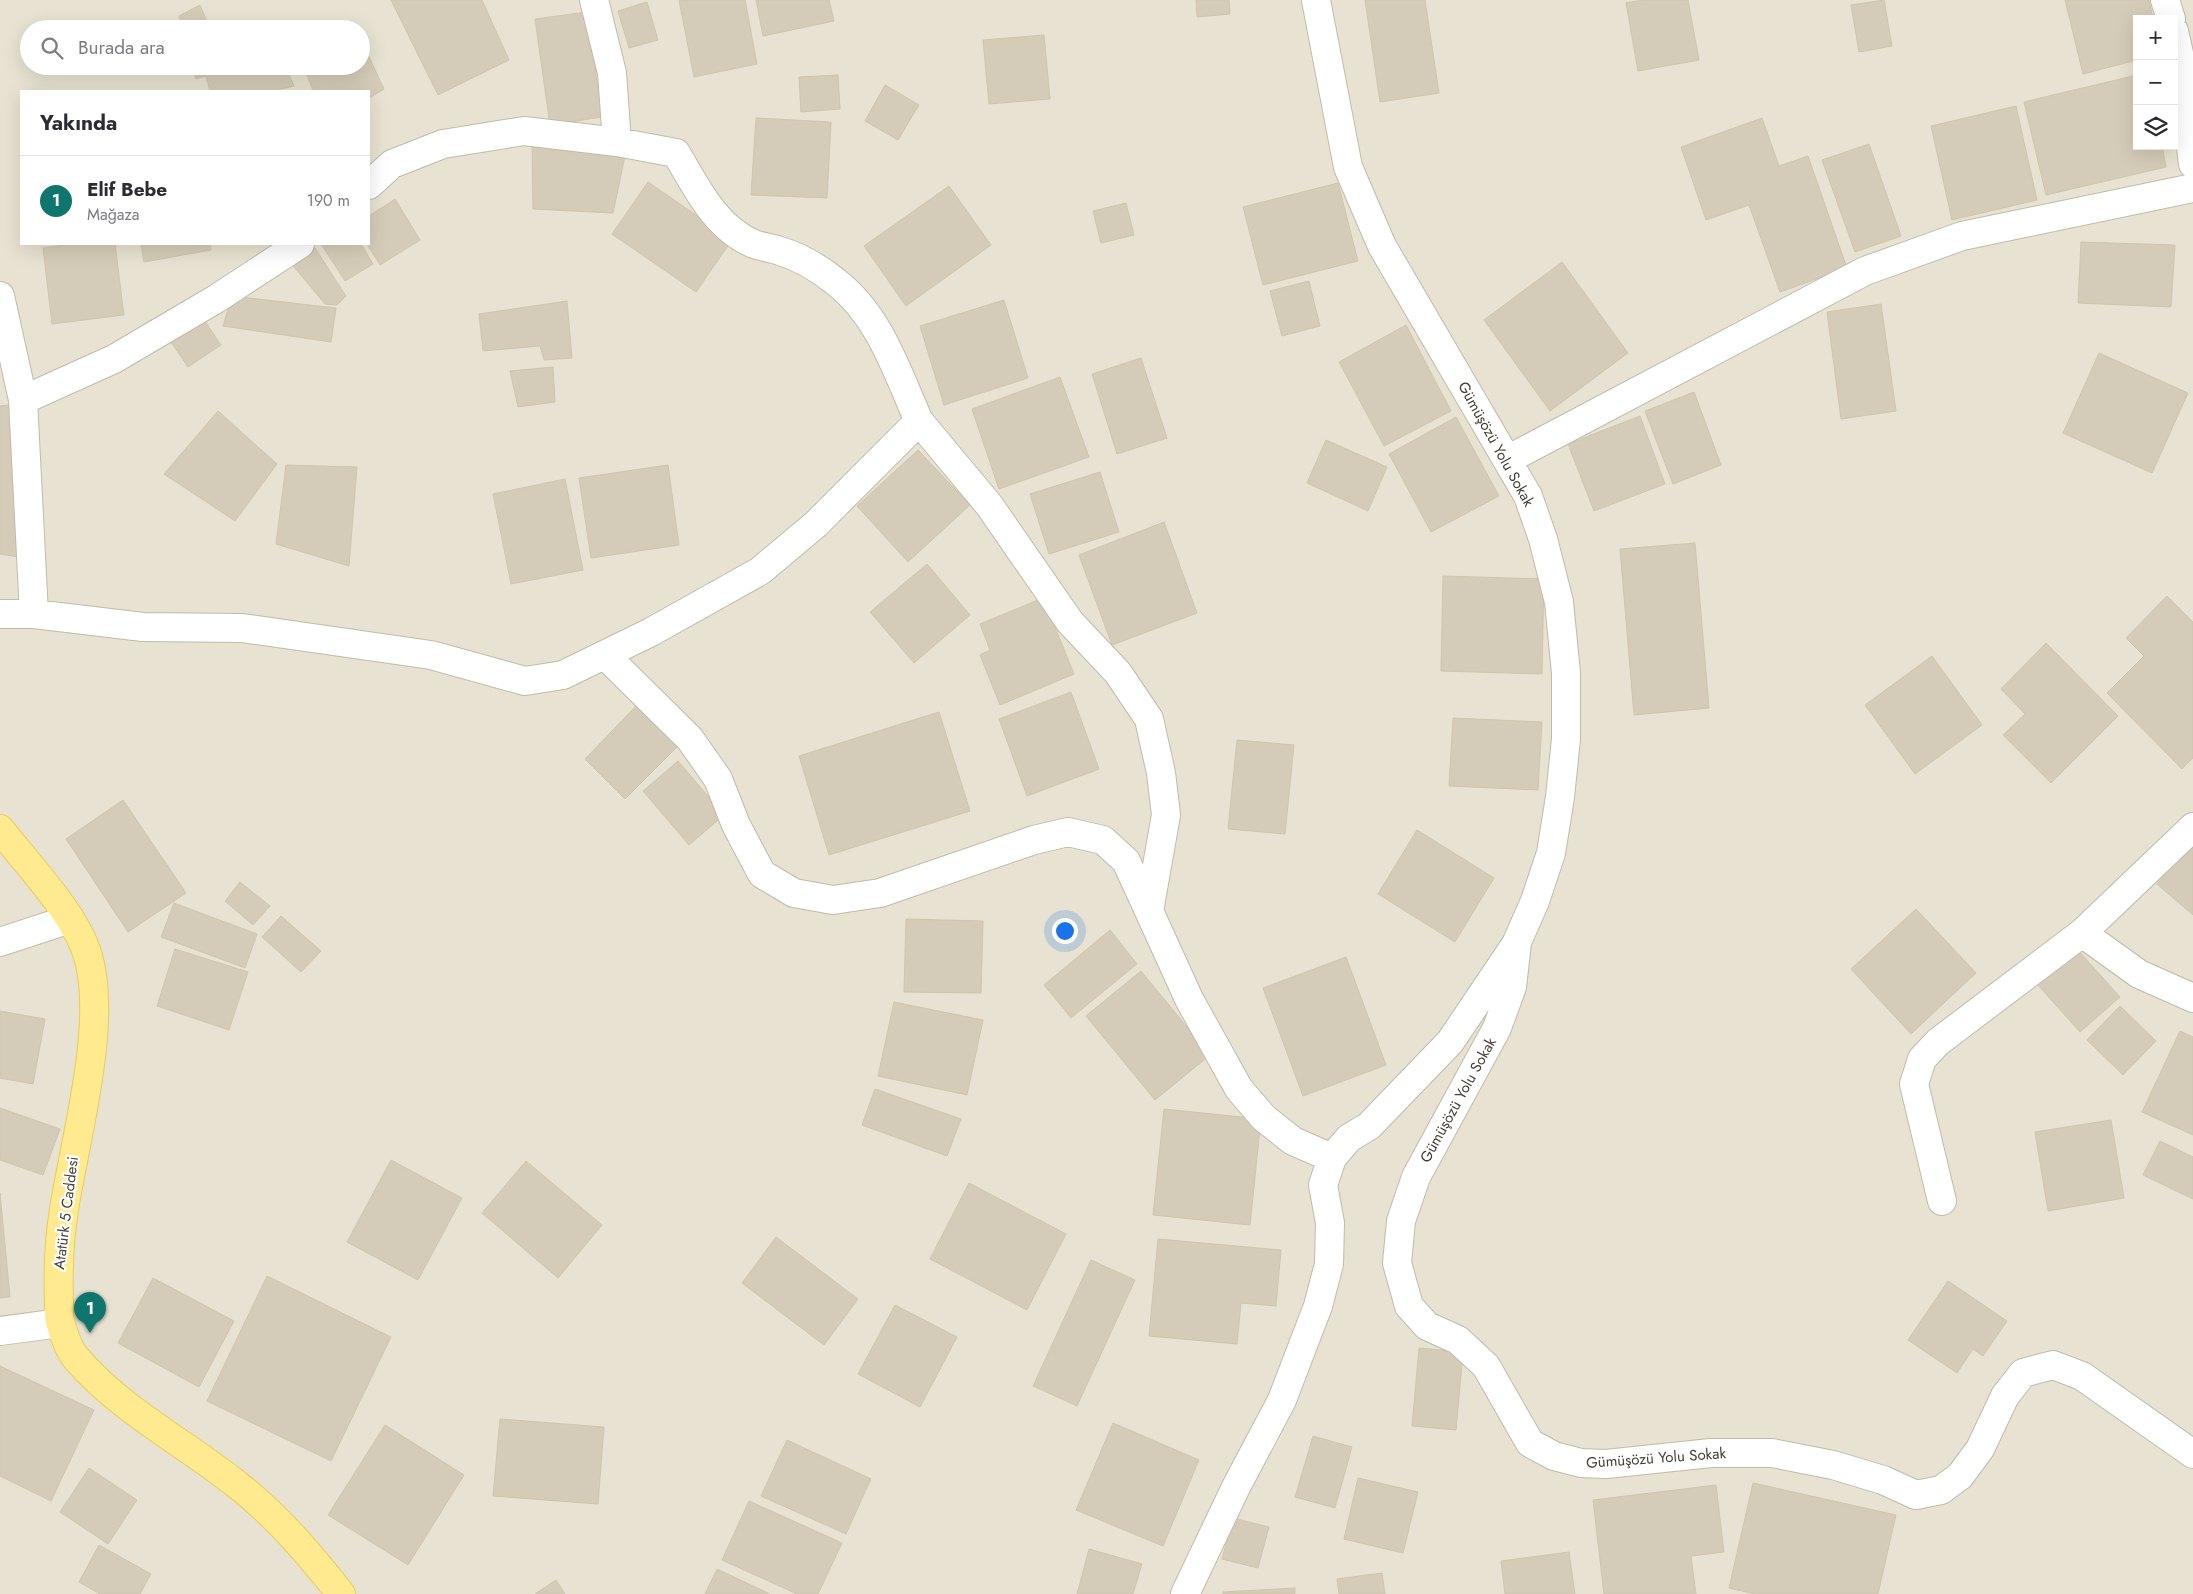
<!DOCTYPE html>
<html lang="tr">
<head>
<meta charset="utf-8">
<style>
  body { margin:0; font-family:Jost,sans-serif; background:#f7f7f7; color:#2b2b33 }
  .controls { position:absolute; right:15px; top:15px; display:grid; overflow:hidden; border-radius:0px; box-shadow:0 5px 20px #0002 }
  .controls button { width:45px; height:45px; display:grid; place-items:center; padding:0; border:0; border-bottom:1px solid #e1e1e2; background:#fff; color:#2b2b33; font:25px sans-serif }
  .you { position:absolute; left:1064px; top:930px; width:18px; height:18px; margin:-12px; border:4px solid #fff; border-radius:50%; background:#1a73e8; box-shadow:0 0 0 8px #1a73e833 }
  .badge { display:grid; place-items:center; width:32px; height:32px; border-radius:50%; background:#0f766e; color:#fff; font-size:16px; font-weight:700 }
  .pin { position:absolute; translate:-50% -41px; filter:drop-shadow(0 1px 2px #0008) }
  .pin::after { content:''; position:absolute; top:26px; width:18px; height:15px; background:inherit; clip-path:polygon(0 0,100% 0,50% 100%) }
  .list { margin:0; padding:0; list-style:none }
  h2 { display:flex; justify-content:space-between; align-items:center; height:65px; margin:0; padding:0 20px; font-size:21px }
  h2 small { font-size:16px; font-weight:400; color:#7c7c81 }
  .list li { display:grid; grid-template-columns:32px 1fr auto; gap:15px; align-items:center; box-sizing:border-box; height:90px; padding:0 20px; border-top:1px solid #e1e1e2 }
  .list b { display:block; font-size:19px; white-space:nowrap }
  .list p { margin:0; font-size:16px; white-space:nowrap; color:#7c7c81 }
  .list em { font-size:16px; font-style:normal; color:#7c7c81 }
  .icon { flex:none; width:28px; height:28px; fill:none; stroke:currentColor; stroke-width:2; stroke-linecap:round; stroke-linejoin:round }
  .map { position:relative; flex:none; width:2193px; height:1594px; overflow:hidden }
  .search { position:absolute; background:#fff; box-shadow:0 5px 20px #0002; left:20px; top:20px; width:350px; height:55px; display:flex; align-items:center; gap:12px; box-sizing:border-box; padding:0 18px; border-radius:28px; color:#7c7c81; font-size:19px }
  .panel { position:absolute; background:#fff; box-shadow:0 5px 20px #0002; left:20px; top:90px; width:350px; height:155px; border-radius:0px }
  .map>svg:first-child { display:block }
  .residential { fill:#e7e2d1; fill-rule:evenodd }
  .building { fill:#d4ccb8; stroke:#cfc5ab }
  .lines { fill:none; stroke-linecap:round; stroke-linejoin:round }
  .minor-casing { stroke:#c1bba8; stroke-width:30 }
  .major-casing { stroke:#e8cc5b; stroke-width:30 }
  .minor { stroke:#fff; stroke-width:28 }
  .major { stroke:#ffea8f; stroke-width:28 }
  .labels { text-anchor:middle; stroke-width:4.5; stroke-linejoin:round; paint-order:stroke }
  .street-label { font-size:15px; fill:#443f33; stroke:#fff }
</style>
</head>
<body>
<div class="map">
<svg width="2193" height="1594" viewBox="0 0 2193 1594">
  <rect width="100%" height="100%" fill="#f2efe3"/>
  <path class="residential" d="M 0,0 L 2193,0 L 2193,1594 L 0,1594 ZM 2137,19 L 2174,19 L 2174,146 L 2137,146 ZM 29,29 L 361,29 L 361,66 L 29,66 ZM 21,91 L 369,91 L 369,244 L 21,244 Z"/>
  <path class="building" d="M 391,0 L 482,0 L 509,60 L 438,95 Z
    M 679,0 L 745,0 L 757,64 L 694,77 Z
    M 756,0 L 829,0 L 834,21 L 763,36 Z
    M 1196,0 L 1229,0 L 1230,14 L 1197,17 Z
    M 1365,0 L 1425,0 L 1439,93 L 1380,102 Z
    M 1643,0 L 1688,0 L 1699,60 L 1638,71 L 1626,3 Z
    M 1884,0 L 1892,46 L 1859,52 L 1851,5 Z
    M 2065,0 L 2149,0 L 2153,19 L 2137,19 L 2137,60 L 2083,74 Z
    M 647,2 L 658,40 L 629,48 L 618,11 Z
    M 200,5 L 210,29 L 183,29 L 179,16 Z
    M 587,12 L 602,117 L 550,125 L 535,19 Z
    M 1044,35 L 1050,99 L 989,104 L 983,40 Z
    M 363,44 L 384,89 L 369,98 L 369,91 L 313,91 L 305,69 L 311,66 L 361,66 L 361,45 Z
    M 193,66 L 285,66 L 294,86 L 273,91 L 210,91 L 206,76 L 196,79 Z
    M 838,75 L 840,109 L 801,112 L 799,77 Z
    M 2137,75 L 2137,146 L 2162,146 L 2166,167 L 2046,195 L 2024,102 Z
    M 885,85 L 919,105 L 898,140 L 865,121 Z
    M 2016,106 L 2037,200 L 1952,220 L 1931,126 Z
    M 756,118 L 831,122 L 827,198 L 751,195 Z
    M 1762,118 L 1779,166 L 1808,156 L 1847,268 L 1780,292 L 1749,205 L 1706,220 L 1681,147 Z
    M 532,139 L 626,151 L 613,213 L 533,209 Z
    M 1869,144 L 1901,236 L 1855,252 L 1822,160 Z
    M 648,182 L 732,240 L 696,292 L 612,234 Z
    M 1338,183 L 1358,261 L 1263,285 L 1243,207 Z
    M 949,186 L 991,245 L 906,306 L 864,246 Z
    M 395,199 L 420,240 L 380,265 L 367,244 L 369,244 L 369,216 Z
    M 1126,203 L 1134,235 L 1101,243 L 1093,211 Z
    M 2081,242 L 2175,245 L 2171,307 L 2078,303 Z
    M 72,244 L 115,244 L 124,315 L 52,324 L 43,248 Z
    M 141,244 L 210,244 L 211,250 L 144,262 Z
    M 321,244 L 361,244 L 373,264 L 345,281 Z
    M 315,248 L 346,296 L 337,305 L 325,304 L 289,261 Z
    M 1562,262 L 1628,353 L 1550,411 L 1484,320 Z
    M 1309,281 L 1320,326 L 1282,336 L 1270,291 Z
    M 232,296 L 336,308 L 331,342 L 223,326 Z
    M 1004,300 L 1028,378 L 944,405 L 920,326 Z
    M 567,301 L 572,358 L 544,360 L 540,346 L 483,351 L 479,314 Z
    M 1881,304 L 1896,411 L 1841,419 L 1827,312 Z
    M 202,317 L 221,345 L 188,367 L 171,342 Z
    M 1406,325 L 1451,411 L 1384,446 L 1339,362 Z
    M 2099,353 L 2188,393 L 2152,473 L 2063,433 Z
    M 1141,358 L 1167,438 L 1117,454 L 1092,374 Z
    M 553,367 L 555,402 L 518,407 L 510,371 Z
    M 1060,377 L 1089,457 L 999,489 L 972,409 Z
    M 1694,392 L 1721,465 L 1673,484 L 1645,411 Z
    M 17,404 L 24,558 L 0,554 L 0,406 Z
    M 218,411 L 277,464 L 235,521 L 164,474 Z
    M 1640,416 L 1665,484 L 1594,511 L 1568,444 Z
    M 1456,417 L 1499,496 L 1431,532 L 1389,454 Z
    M 1326,440 L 1387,467 L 1368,511 L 1307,483 Z
    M 918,450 L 970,505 L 908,562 L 857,506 Z
    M 286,465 L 357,467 L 349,566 L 276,544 Z
    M 668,465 L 679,545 L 591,558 L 579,478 Z
    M 1100,472 L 1119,532 L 1049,554 L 1030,494 Z
    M 565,479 L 583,570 L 511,584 L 493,494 Z
    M 1164,522 L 1197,613 L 1112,645 L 1079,555 Z
    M 1695,543 L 1709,708 L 1634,715 L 1620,549 Z
    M 927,564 L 970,615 L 914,663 L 870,612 Z
    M 1443,576 L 1544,579 L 1542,674 L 1441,671 Z
    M 2167,596 L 2193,622 L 2193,758 L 2182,769 L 2107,693 L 2144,656 L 2126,638 Z
    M 1043,598 L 1074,674 L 1000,705 L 980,655 L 990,650 L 980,624 Z
    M 2046,643 L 2118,716 L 2051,783 L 2003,735 L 2025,714 L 2001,689 Z
    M 1932,656 L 1982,725 L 1915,774 L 1865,705 Z
    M 1071,692 L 1099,769 L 1027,796 L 999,719 Z
    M 638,704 L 679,745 L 625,799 L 585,759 Z
    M 939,712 L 970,811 L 829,855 L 799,756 Z
    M 1453,718 L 1542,722 L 1538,790 L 1449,786 Z
    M 1237,740 L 1294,745 L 1285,834 L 1228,829 Z
    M 678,761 L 724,815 L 689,845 L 643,791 Z
    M 123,800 L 186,893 L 128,932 L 66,839 Z
    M 1417,830 L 1494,878 L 1455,942 L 1378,894 Z
    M 2193,842 L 2193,915 L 2157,884 Z
    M 240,882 L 270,906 L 253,925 L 225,901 Z
    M 174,903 L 257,934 L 245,968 L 161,937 Z
    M 1916,909 L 1976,973 L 1911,1034 L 1851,969 Z
    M 281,916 L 321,951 L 301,972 L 262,937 Z
    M 906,919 L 983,921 L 981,993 L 904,992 Z
    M 1110,930 L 1137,964 L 1071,1018 L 1044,985 Z
    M 2076,948 L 2120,997 L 2080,1032 L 2037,984 Z
    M 175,949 L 248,972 L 229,1030 L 157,1006 Z
    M 1346,957 L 1386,1065 L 1303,1096 L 1263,988 Z
    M 1141,971 L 1210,1055 L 1155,1100 L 1086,1016 Z
    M 894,1002 L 983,1020 L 967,1095 L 878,1076 Z
    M 2120,1006 L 2156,1041 L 2123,1075 L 2087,1040 Z
    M 0,1011 L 45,1019 L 33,1084 L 0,1078 Z
    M 2180,1031 L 2193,1037 L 2193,1135 L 2142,1112 Z
    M 875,1089 L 961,1119 L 947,1156 L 862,1125 Z
    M 0,1108 L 60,1129 L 43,1175 L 0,1160 Z
    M 1164,1109 L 1261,1119 L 1250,1225 L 1153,1215 Z
    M 2111,1120 L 2124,1198 L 2048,1211 L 2035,1132 Z
    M 2160,1141 L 2193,1157 L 2193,1199 L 2143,1175 Z
    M 391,1160 L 462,1198 L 418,1280 L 347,1242 Z
    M 526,1161 L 602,1225 L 558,1278 L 482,1213 Z
    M 969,1183 L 1066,1234 L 1027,1310 L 930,1259 Z
    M 0,1193 L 10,1297 L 0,1298 Z
    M 776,1237 L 858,1299 L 824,1345 L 742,1283 Z
    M 1158,1239 L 1281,1250 L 1276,1306 L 1241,1303 L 1237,1344 L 1149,1336 Z
    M 1091,1260 L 1135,1280 L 1077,1406 L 1033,1386 Z
    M 267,1276 L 391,1337 L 331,1461 L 207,1401 Z
    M 153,1278 L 234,1321 L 199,1387 L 118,1343 Z
    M 1948,1281 L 2007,1321 L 1983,1356 L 1973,1349 L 1957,1373 L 1908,1340 Z
    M 895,1305 L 957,1337 L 920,1407 L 858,1374 Z
    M 1419,1348 L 1463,1352 L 1456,1430 L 1412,1426 Z
    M 0,1366 L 94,1410 L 51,1501 L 0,1476 Z
    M 500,1419 L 604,1427 L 598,1504 L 493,1496 Z
    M 1113,1423 L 1199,1460 L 1163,1546 L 1076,1510 Z
    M 385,1425 L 464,1475 L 408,1565 L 328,1515 Z
    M 1313,1436 L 1352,1447 L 1335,1508 L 1295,1497 Z
    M 787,1440 L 871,1479 L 846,1534 L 761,1496 Z
    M 89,1468 L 137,1500 L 108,1544 L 60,1512 Z
    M 1358,1478 L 1418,1492 L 1403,1553 L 1344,1539 Z
    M 1753,1483 L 1896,1515 L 1878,1594 L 1755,1594 L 1729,1588 Z
    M 1716,1485 L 1724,1552 L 1691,1556 L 1696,1594 L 1604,1594 L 1593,1500 Z
    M 749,1501 L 842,1543 L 818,1594 L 797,1594 L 722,1560 Z
    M 1233,1518 L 1269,1527 L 1258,1568 L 1222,1559 Z
    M 99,1545 L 151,1574 L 140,1594 L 100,1594 L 79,1582 Z
    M 1089,1549 L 1142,1564 L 1133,1594 L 1077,1594 Z
    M 1569,1552 L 1575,1594 L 1505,1594 L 1501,1561 Z
    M 717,1569 L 770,1594 L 705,1594 Z
    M 1382,1573 L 1385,1594 L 1339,1594 L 1337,1579 Z
    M 556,1580 L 565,1594 L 535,1594 Z
    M 1295,1588 L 1295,1594 L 1223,1594 L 1223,1592 Z"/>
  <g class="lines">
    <defs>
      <path id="minor" d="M 594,0 L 612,73 L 617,142
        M 1316,0 L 1348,167 L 1382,246 L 1528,496 L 1543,539 L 1559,602 L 1566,673 L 1566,739 L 1560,797 L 1551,853 L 1535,901 L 1517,942 L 1512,987 L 1497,1028 L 1416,1177 L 1401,1221 L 1397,1263 L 1409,1306 L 1427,1326 L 1458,1340 L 1486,1366 L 1530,1443 L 1554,1456 L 1581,1463 L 1606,1464 L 1711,1453 L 1772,1453 L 1833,1465 L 1883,1480 L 1916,1495 L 1941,1490 L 1960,1476 L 1980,1449 L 2005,1396 L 2023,1373 L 2053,1365 L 2082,1376 L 2193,1454
        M 2165,0 L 2171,19
        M 2174,31 L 2180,58 L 2193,164
        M 369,185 L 392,164 L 443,144 L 524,131 L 617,142 L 676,153 C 696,186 715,228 754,244 C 762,247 771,248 780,251 C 800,257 820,269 836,282 C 880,316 897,372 919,421
        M 0,296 L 23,400 L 34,614
        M 23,400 L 114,359 L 216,299 L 300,244
        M 1507,460 L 1865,271 L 1962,236 L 2193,188
        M 0,614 L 34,614 L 143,627 L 242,628 L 431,655 L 525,681 L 563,675 L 651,632 L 760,571 L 816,524 L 919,421 L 989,505 L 1070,622 L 1118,673 L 1149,719 L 1161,773 L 1166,815 L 1149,911 L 1189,999 L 1239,1089 L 1264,1118 L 1293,1141 L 1332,1158
        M 605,655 L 690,739 L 718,779 L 736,825 L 762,874 L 794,893 L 833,900 L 880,893 L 1034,840 L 1068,832 L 1103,840 L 1126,861 L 1149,911
        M 2082,933 L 2139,974 L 2193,998
        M 0,942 L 70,919
        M 1942,1201 L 1914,1084 L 1922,1059 L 1938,1042 L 2082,933 L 2193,827
        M 0,1331 L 60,1323
        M 1185,1594 L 1236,1487 L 1282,1400 L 1318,1306 L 1329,1264 L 1330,1223 L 1323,1185 L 1332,1158 L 1349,1138 L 1369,1126 L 1450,1042 L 1516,944"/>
      <path id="major" d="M 0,829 C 25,861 69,908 84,945 C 112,1012 75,1137 64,1210 C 59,1240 58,1271 59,1302 C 59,1309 58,1318 61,1325 C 64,1335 69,1350 76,1358 C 121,1411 187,1444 240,1487 C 279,1518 310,1555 341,1594"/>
    </defs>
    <use href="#minor" class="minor-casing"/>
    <use href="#major" class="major-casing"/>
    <use href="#minor" class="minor"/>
    <use href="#major" class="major"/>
  </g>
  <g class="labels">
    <g class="street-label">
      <text transform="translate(1496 444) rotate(61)" y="5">Gümüşözü Yolu Sokak</text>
      <text transform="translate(1458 1100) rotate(-61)" y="5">Gümüşözü Yolu Sokak</text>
      <text transform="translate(66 1213) rotate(-83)" y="5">Atatürk 5 Caddesi</text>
      <text transform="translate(1656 1458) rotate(-4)" y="5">Gümüşözü Yolu Sokak</text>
    </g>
  </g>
</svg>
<div class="controls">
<button>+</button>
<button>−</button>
<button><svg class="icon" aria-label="layers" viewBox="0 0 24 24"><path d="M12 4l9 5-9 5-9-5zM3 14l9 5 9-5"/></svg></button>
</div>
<div class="you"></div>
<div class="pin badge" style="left:90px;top:1333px">1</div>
<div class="search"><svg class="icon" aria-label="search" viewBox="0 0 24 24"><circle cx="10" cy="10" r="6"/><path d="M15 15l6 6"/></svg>Burada ara</div>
<section class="panel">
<h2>Yakında<small></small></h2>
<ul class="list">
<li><span class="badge">1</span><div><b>Elif Bebe</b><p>Mağaza</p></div><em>190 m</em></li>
</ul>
</section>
</div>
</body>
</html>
